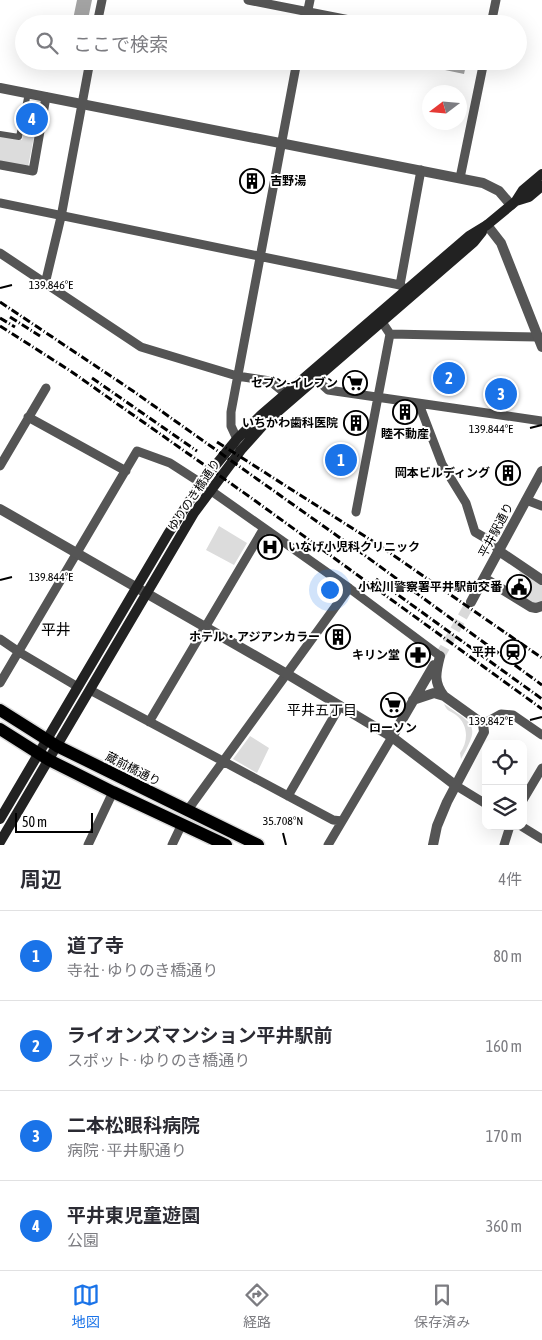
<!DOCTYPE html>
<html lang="ja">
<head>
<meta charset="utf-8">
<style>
  body { margin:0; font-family:"Asap Condensed","Noto Sans JP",sans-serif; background:#f7f7f7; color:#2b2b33 }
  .controls { position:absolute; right:15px; bottom:15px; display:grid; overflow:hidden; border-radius:10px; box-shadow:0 5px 20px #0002 }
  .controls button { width:45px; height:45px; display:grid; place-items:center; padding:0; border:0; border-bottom:1px solid #e1e1e2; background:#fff; color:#2b2b33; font:25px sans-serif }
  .compass { position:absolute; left:422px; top:85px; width:45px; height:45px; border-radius:50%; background:#fff; box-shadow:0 5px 20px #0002; rotate:254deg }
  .scale { position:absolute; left:15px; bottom:12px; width:78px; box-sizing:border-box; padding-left:5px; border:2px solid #000; border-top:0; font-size:14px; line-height:18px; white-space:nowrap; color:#000; -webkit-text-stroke:4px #fff; paint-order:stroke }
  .you { position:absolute; left:329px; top:589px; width:18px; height:18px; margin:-12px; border:4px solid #fff; border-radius:50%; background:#1a73e8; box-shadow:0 0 0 8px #1a73e833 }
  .badge { display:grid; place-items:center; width:32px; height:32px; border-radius:50%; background:#1a73e8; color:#fff; font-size:16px; font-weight:700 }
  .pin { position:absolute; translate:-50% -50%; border:2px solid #fff; box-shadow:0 1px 5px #0006 }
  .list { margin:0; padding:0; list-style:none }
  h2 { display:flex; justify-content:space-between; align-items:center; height:65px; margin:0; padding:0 20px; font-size:21px }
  h2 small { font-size:16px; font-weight:400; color:#7c7c81 }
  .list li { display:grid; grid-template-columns:32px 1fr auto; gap:15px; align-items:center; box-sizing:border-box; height:90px; padding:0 20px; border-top:1px solid #e1e1e2 }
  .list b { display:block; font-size:19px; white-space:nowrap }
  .list p { margin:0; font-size:16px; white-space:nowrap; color:#7c7c81 }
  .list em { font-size:16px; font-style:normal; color:#7c7c81 }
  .icon { flex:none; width:28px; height:28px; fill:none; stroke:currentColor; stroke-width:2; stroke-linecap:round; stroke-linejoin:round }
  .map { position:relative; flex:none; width:542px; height:845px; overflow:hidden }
  .search { position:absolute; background:#fff; box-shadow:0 5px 20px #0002; left:15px; right:15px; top:15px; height:55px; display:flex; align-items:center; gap:12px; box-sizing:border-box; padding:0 18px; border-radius:28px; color:#7c7c81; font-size:19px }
  .sheet { height:425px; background:#fff }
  nav { display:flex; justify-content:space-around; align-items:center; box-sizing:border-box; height:70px; border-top:1px solid #e1e1e2; background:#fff; font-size:14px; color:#7c7c81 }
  nav a { display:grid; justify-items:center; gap:2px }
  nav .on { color:#1a73e8 }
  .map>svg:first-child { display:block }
  .green { fill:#dcdcdc }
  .water { fill:#a3a3a3 }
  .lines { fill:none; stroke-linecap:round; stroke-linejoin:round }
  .tertiary-tunnel { stroke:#d9d9d9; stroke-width:10; stroke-dasharray:10 5; stroke-linecap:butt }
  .primary-casing { stroke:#dbdbdb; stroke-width:15 }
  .pedestrian { stroke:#555; stroke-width:6 }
  .minor { stroke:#555; stroke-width:9 }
  .tertiary { stroke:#555; stroke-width:10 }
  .secondary { stroke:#222; stroke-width:10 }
  .primary { stroke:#000; stroke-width:12 }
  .rail { stroke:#000; stroke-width:3; stroke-dasharray:8 2.5 1 2.5; stroke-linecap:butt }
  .ticks { fill:none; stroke:#000; stroke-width:2 }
  .labels { text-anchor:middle; stroke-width:4; stroke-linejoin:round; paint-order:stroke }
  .poi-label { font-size:12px; font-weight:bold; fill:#000; stroke:#fff; text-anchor:end }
  .street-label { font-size:12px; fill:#000; stroke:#fff }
  .neighbourhood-label { font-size:14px; fill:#000; stroke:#fff }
  .quarter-label { font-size:15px; fill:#000; stroke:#fff }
  .ticks-label { font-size:12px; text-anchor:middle; fill:#000; stroke:#fff; stroke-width:4; stroke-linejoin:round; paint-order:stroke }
</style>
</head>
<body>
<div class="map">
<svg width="542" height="845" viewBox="0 0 542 845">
  <rect width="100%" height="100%" fill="#fff"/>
  <path class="green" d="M 31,101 L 41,101 L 28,167 L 0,161 L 0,136 L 22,140 Z
    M 219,526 L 247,543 L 234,565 L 206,550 Z
    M 520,571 L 542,585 L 542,601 L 532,603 L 521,596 L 525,586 L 516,579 L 522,576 L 519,573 Z
    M 444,704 C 474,725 481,724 461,759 L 460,753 C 469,741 468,724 456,715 C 451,711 447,712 444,704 Z
    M 250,736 L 269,748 L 257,773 L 233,759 Z"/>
  <path class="water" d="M 77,0 L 92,0 L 87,24 L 72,24 Z
    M 427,61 L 467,61 L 464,74 L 426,66 Z"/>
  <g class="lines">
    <path class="tertiary-tunnel" d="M 440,656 L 471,602"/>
    <defs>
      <path id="primary" d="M 0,710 L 57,746 L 258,845
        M 0,729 L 49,760 L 113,792 L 226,845"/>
    </defs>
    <use href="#primary" class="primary-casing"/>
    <path class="pedestrian" d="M 0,134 L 19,137 L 28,93"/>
    <path class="minor" d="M 248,0 L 370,24
      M 97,24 L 102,0
      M 305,24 L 310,0
      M 491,24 L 496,0
      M 0,165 L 33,171 L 46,97
      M 460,178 L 484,61
      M 0,203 L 400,285 L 406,290
      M 0,253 L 141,347 L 237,376 L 270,381 L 286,394
      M 45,284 L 61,217 L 90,61
      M 400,285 L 421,170
      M 382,322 L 390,334 L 538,337
      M 316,379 L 328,390 L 542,421
      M 419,404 L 442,464 L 466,503 L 475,532 L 492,542 L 499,551
      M 28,417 L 126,471
      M 237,439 L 231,426 L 231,412 L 297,61
      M 0,466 L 46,388
      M 210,490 L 349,588 L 440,656
      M 526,500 L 542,506
      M 356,512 L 390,334
      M 0,639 L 19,652 L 78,687
      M 0,683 L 137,451 L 170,463 L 201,483
      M 90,690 L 333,820 L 342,821
      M 149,722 L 264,528
      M 483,724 L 501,714 L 513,715 L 542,735
      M 455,785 L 486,804
      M 288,796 L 340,706
      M 523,800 L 542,768
      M 187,811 L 349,588
      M 521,826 L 542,839
      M 88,845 L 113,792
      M 172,845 L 182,824
      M 328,845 L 392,737
      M 504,845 L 510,826"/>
    <path class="tertiary" d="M 0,88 L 483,183 L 499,191 L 511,205
      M 487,225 L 501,243 L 542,347
      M 0,509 L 287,674 L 392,737 L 455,785
      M 499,551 L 542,580
      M 484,578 L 531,607 L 536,608 L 542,606
      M 471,602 L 542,471
      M 413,700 L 434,693 L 444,696
      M 392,737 L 434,665
      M 433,845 L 437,826 L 447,802 L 484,732 L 483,724 L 444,696 C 433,682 436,672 440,656"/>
    <path class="secondary" d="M 516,201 L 523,190 L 542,174
      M 0,819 L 168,534 L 201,483 L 237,439 L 261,415 L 469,236 L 487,225 L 516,201 L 529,197 L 542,186
      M 0,842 L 194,513 L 241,450 L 267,421 L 474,242 L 482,232"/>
    <use href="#primary" class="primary"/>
    <path class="rail" d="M 0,302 L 133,391 L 367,557 L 542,685
      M 10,317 L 40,336
      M 0,318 L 15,327
      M 0,326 L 69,370 L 250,497 L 542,709
      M 92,378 L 197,451
      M 217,442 L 377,544 L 542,658
      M 376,579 L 542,699"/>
  </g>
  <path class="ticks" d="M 0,288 L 12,285M 530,428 L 542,425M 0,580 L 12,577M 530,720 L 542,717M 283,833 L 286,845"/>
  <defs>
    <symbol id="building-ring" viewBox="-11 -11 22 22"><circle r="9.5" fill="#fff" stroke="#000" stroke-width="1.5"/><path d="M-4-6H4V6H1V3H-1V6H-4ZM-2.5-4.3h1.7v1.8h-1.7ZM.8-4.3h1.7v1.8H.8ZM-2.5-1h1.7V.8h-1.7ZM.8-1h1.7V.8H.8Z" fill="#000"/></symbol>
    <symbol id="supermarket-ring" viewBox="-11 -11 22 22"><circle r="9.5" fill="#fff" stroke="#000" stroke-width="1.5"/><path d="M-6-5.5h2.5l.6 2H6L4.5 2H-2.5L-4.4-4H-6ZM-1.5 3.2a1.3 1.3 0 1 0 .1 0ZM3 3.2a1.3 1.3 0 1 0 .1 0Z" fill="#000"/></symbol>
    <symbol id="hospital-ring" viewBox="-11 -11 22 22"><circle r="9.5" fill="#fff" stroke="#000" stroke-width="1.5"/><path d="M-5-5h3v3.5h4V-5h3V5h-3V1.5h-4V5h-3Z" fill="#000"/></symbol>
    <symbol id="civic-ring" viewBox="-11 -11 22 22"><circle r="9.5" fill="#fff" stroke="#000" stroke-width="1.5"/><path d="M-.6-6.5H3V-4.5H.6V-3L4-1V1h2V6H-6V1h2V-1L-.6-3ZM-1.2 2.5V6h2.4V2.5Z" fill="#000"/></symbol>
    <symbol id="station-ring" viewBox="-11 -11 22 22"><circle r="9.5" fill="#fff" stroke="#000" stroke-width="1.5"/><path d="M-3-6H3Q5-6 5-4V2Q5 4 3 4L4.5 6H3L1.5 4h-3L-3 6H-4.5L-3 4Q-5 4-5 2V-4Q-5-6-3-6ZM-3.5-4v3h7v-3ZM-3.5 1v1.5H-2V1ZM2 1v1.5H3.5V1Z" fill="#000"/></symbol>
    <symbol id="pharmacy-ring" viewBox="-11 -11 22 22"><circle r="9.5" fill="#fff" stroke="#000" stroke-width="1.5"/><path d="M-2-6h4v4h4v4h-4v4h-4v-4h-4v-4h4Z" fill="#000"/></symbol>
  </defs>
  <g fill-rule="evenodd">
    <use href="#building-ring" x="238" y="167" width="28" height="28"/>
    <use href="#supermarket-ring" x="341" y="369" width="28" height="28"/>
    <use href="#building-ring" x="391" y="398" width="28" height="28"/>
    <use href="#building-ring" x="342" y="409" width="28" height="28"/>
    <use href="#building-ring" x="494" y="459" width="28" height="28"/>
    <use href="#hospital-ring" x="256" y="533" width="28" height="28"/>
    <use href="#civic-ring" x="505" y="573" width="28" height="28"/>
    <use href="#building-ring" x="324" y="623" width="28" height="28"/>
    <use href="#station-ring" x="499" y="638" width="28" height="28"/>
    <use href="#pharmacy-ring" x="404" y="641" width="28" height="28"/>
    <use href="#supermarket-ring" x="379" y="691" width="28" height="28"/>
  </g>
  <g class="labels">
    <g class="poi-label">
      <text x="270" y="185" text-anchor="start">吉野湯</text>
      <text x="338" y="387">セブン-イレブン</text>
      <text x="338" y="427">いちかわ歯科医院</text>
      <text x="405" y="438" text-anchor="middle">睦不動産</text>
      <text x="490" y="477">岡本ビルディング</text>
      <text x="288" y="551" text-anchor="start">いなげ小児科クリニック</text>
      <text x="502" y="591">小松川警察署平井駅前交番</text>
      <text x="320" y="641">ホテル・アジアンカラー</text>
      <text x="496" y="656">平井</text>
      <text x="400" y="659">キリン堂</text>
      <text x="393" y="732" text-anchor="middle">ローソン</text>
    </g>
    <g class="street-label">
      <text transform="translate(194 495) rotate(-56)" y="4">ゆりのき橋通り</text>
      <text transform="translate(496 530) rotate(-62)" y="4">平井駅通り</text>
      <text transform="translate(133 769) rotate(27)" y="4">蔵前橋通り</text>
    </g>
    <g class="neighbourhood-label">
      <text x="322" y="715">平井五丁目</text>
    </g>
    <g class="quarter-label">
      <text x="56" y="635">平井</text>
    </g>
  </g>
  <g class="ticks-label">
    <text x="51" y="289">139.846°E</text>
    <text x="491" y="433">139.844°E</text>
    <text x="51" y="581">139.844°E</text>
    <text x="491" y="725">139.842°E</text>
    <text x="283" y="825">35.708°N</text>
  </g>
</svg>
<div class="controls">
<button><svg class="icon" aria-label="locate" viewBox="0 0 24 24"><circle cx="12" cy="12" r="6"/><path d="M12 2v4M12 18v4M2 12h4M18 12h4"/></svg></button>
<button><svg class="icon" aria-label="layers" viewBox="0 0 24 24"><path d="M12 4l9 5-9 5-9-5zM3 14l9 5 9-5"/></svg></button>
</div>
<svg class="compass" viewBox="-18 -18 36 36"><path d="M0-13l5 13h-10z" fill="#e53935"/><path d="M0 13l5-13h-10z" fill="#7c7c81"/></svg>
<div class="scale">50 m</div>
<div class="you"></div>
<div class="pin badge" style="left:341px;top:460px">1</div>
<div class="pin badge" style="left:449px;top:378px">2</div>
<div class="pin badge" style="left:501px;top:394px">3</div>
<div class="pin badge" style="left:32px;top:119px">4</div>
<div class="search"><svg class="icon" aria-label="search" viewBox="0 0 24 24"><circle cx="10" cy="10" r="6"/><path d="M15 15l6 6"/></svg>ここで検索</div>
</div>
<section class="sheet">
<h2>周辺<small>4件</small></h2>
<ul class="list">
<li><span class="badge">1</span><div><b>道了寺</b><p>寺社 · ゆりのき橋通り</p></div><em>80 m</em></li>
<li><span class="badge">2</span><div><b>ライオンズマンション平井駅前</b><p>スポット · ゆりのき橋通り</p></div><em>160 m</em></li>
<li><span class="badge">3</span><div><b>二本松眼科病院</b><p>病院 · 平井駅通り</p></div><em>170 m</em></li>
<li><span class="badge">4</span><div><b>平井東児童遊園</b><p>公園</p></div><em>360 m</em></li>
</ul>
</section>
<nav>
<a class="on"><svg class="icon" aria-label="map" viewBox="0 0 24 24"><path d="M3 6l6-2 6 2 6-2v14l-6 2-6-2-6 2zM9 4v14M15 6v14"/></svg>地図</a>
<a><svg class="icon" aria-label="directions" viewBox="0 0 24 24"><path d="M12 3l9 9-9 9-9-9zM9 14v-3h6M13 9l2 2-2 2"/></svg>経路</a>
<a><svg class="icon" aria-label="saved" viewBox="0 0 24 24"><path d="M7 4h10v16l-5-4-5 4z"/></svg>保存済み</a>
</nav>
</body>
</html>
